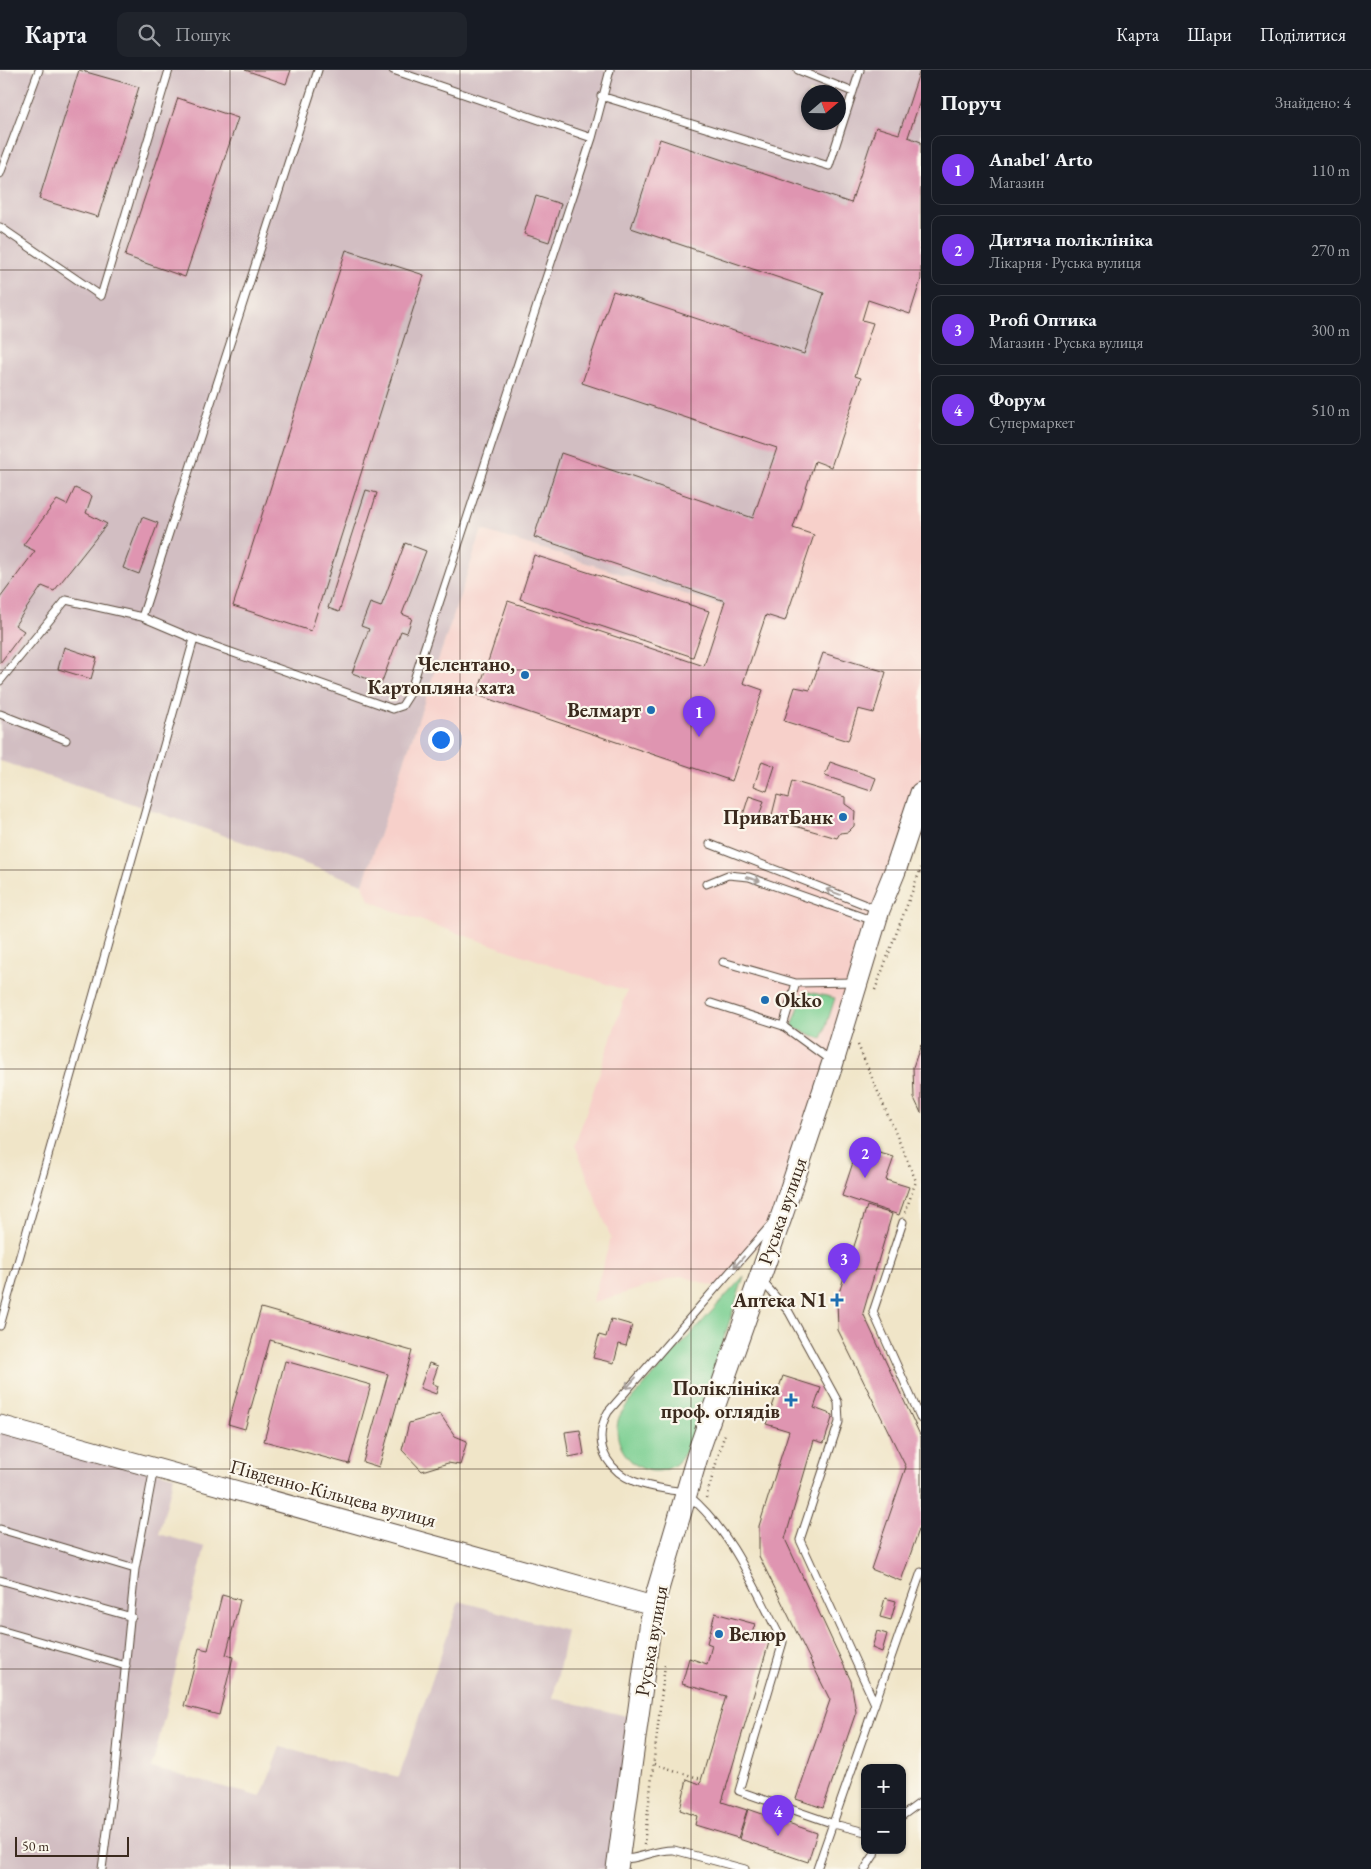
<!DOCTYPE html>
<html lang="uk">
<head>
<meta charset="utf-8">
<style>
  body { margin:0; font-family:"EB Garamond",serif; background:#20242c; color:#f1f3f6 }
  .controls { position:absolute; right:15px; bottom:15px; display:grid; overflow:hidden; border-radius:10px; box-shadow:0 1px 4px #0004 }
  .controls button { width:45px; height:45px; display:grid; place-items:center; padding:0; border:0; border-bottom:1px solid #363941; background:#171b24; color:#f1f3f6; font:25px sans-serif }
  .compass { position:absolute; left:801px; top:15px; width:45px; height:45px; border-radius:50%; background:#171b24; box-shadow:0 1px 4px #0004; rotate:70deg }
  .scale { position:absolute; left:15px; bottom:12px; width:114px; box-sizing:border-box; padding-left:5px; border:2px solid #3b2a1e; border-top:0; font-size:14px; line-height:18px; white-space:nowrap; color:#3b2a1e; -webkit-text-stroke:4px #fbf7ec; paint-order:stroke }
  .you { position:absolute; left:440px; top:669px; width:18px; height:18px; margin:-12px; border:4px solid #fff; border-radius:50%; background:#1a73e8; box-shadow:0 0 0 8px #1a73e833 }
  .badge { display:grid; place-items:center; width:32px; height:32px; border-radius:50%; background:#7c3aed; color:#fff; font-size:16px; font-weight:700 }
  .pin { position:absolute; translate:-50% -41px; filter:drop-shadow(0 1px 2px #0008) }
  .pin::after { content:''; position:absolute; top:26px; width:18px; height:15px; background:inherit; clip-path:polygon(0 0,100% 0,50% 100%) }
  .list { margin:0; padding:0; list-style:none }
  h2 { display:flex; justify-content:space-between; align-items:center; height:65px; margin:0; padding:0 20px; font-size:21px }
  h2 small { font-size:16px; font-weight:400; color:#9ea1a6 }
  .list li { display:grid; grid-template-columns:32px 1fr auto; gap:15px; align-items:center; box-sizing:border-box; height:70px; margin:0 10px 10px; padding:0 10px; border:1px solid #363941; border-radius:10px }
  .list b { display:block; font-size:19px; white-space:nowrap }
  .list p { margin:0; font-size:16px; white-space:nowrap; color:#9ea1a6 }
  .list em { font-size:16px; font-style:normal; color:#9ea1a6 }
  .icon { flex:none; width:28px; height:28px; fill:none; stroke:currentColor; stroke-width:2; stroke-linecap:round; stroke-linejoin:round }
  .map { position:relative; flex:none; width:921px; height:1799px; overflow:hidden }
  header { display:flex; align-items:center; gap:30px; box-sizing:border-box; height:70px; padding:0 25px; background:#171b24; border-bottom:1px solid #363941 }
  header strong { font-size:24px }
  nav { display:flex; gap:28px; margin-inline-start:auto; font-size:18px }
  .search { width:350px; height:45px; background:#20242c; display:flex; align-items:center; gap:12px; box-sizing:border-box; padding:0 18px; border-radius:10px; color:#9ea1a6; font-size:19px }
  main { display:flex }
  aside { flex:1; background:#171b24 }
  .map>svg:first-child { display:block }
  .built { fill:#f7d0ca }
  .industrial { fill:#d2bec2; fill-rule:evenodd }
  .green { fill:#7bcf92; stroke:#5b7c58 }
  .building { fill:#df95b1 }
  .lines { fill:none; stroke-linecap:round; stroke-linejoin:round }
  .lane-casing { stroke:#564638; stroke-width:9 }
  .secondary-casing { stroke:#564638; stroke-width:21 }
  .primary-casing { stroke:#564638; stroke-width:23 }
  .path { stroke:#564638; stroke-width:2.5; stroke-dasharray:1 4; stroke-linecap:butt }
  .lane { stroke:#fff; stroke-width:7 }
  .secondary { stroke:#fff; stroke-width:19 }
  .primary { stroke:#fff; stroke-width:21 }
  .oneway { stroke:#a79f9a }
  .grid { fill:none; stroke:#3b2a1e; stroke-width:1; stroke-opacity:0.55 }
  .poi-dot { fill:#1f6fb2; stroke:#fbf7ec; stroke-width:2 }
  .labels { text-anchor:middle; stroke-width:4.5; stroke-linejoin:round; paint-order:stroke }
  .poi-label { font-size:20px; font-weight:bold; fill:#3b2a1e; stroke:#fbf7ec; text-anchor:end }
  .street-label { font-size:20px; fill:#3b2a1e; stroke:#fbf7ec }
</style>
</head>
<body>
<header>
<strong>Карта</strong>
<div class="search"><svg class="icon" aria-label="search" viewBox="0 0 24 24"><circle cx="10" cy="10" r="6"/><path d="M15 15l6 6"/></svg>Пошук</div>
<nav><a>Карта</a><a>Шари</a><a>Поділитися</a></nav>
</header>
<main>
<div class="map">
<svg width="921" height="1799" viewBox="0 0 921 1799">
  <rect width="100%" height="100%" fill="#fbf7ec"/>
  <filter id="ink" filterUnits="userSpaceOnUse"><feTurbulence type="fractalNoise" baseFrequency=".02" numOctaves="2"/><feDisplacementMap in="SourceGraphic" scale="10" xChannelSelector="R" yChannelSelector="G"/><feConvolveMatrix kernelMatrix="1 2 1 2 8 2 1 2 1" color-interpolation-filters="sRGB"/></filter>
  <filter id="wash" filterUnits="userSpaceOnUse"><feTurbulence type="fractalNoise" baseFrequency=".0096" numOctaves="4" result="noise"/><feDisplacementMap in="SourceGraphic" scale="20" xChannelSelector="R" yChannelSelector="G"/><feGaussianBlur stdDeviation="1.12" result="paint"/><feColorMatrix in="noise" values="0 0 0 0 0 0 0 0 0 0 0 0 0 0 0 0 0 1.4 0 .05"/><feComposite in="paint" operator="in"/></filter>
  <g filter="url(#wash)">
    <rect width="100%" height="100%" fill="#f0e5c8"/>
    <path class="built" d="M 921,89 L 921,738 L 787,1143 L 720,1218 L 681,1206 L 592,1233 L 611,1168 L 575,1075 L 627,921 L 396,842 L 369,830 L 363,814 L 482,460 L 754,546 L 858,238 Z"/>
    <path class="industrial" d="M 0,0 L 921,0 L 921,89 L 858,238 L 755,546 L 482,460 L 363,814 L 139,736 L 0,691 ZM 808,22 L 838,22 L 838,52 L 808,52 Z
      M 0,1360 L 174,1406 L 159,1464 L 205,1477 L 152,1698 L 261,1727 L 280,1677 L 399,1707 L 459,1531 L 567,1561 L 553,1628 L 635,1648 L 616,1799 L 0,1799 Z"/>
    <path class="green" d="M 804,921 L 835,928 L 822,969 L 792,957 Z
      M 744,1206 L 689,1377 C 685,1381 682,1389 677,1393 C 648,1417 611,1384 618,1351 C 619,1344 626,1337 630,1331 Z"/>
    <g id="blocks">
      <path class="building" d="M 79,0 L 139,17 L 98,147 L 39,129 Z
        M 245,0 L 291,0 L 286,14 Z
        M 920,0 L 921,28 L 908,67 L 921,72 L 921,209 L 910,244 L 868,230 L 862,250 L 873,253 L 855,306 L 861,308 L 831,397 L 815,391 L 793,458 L 814,465 L 785,551 L 766,545 L 743,613 L 763,620 L 732,711 L 477,625 L 508,531 L 704,596 L 725,531 L 534,467 L 561,383 L 753,448 L 777,378 L 582,313 L 613,221 L 804,284 L 824,223 L 631,158 L 660,69 L 851,133 L 876,57 L 899,64 Z
        M 178,28 L 238,48 L 185,207 L 125,186 Z
        M 536,126 L 561,134 L 549,172 L 524,164 Z
        M 346,180 L 424,205 L 311,561 L 233,536 Z
        M 75,418 L 92,426 L 86,443 L 107,454 L 54,521 L 42,516 L 15,555 L 24,561 L 0,593 L 0,528 L 35,481 L 23,475 L 57,430 L 67,435 Z
        M 366,420 L 377,423 L 339,542 L 328,538 Z
        M 142,447 L 158,453 L 139,504 L 123,498 Z
        M 405,473 L 426,481 L 402,544 L 412,548 L 407,563 L 401,561 L 381,614 L 352,603 L 369,559 L 361,556 L 370,533 L 381,537 Z
        M 534,485 L 709,541 L 693,587 L 520,529 Z
        M 64,577 L 97,588 L 91,609 L 58,599 Z
        M 823,583 L 886,602 L 874,643 L 858,639 L 848,671 L 784,651 L 795,617 L 810,620 Z
        M 762,691 L 775,696 L 767,721 L 754,716 Z
        M 830,692 L 876,708 L 871,721 L 825,706 Z
        M 792,711 L 845,727 L 845,734 L 855,741 L 854,756 L 848,762 L 840,763 L 837,768 L 771,749 L 777,725 L 788,728 Z
        M 749,726 L 764,731 L 757,753 L 742,748 Z
        M 921,974 L 921,1043 L 914,1028 L 913,997 Z
        M 858,1077 L 894,1087 L 886,1110 L 909,1117 L 899,1145 L 842,1126 Z
        M 867,1136 L 892,1144 L 863,1243 L 921,1367 L 921,1454 L 901,1511 L 871,1499 L 906,1397 L 838,1260 L 837,1229 Z
        M 261,1238 L 412,1281 L 379,1397 L 363,1392 L 388,1304 L 270,1270 L 245,1359 L 228,1354 Z
        M 611,1249 L 632,1255 L 626,1276 L 619,1274 L 614,1293 L 593,1288 L 599,1265 L 606,1267 Z
        M 285,1291 L 371,1315 L 349,1394 L 264,1371 Z
        M 429,1293 L 438,1296 L 432,1313 L 438,1316 L 436,1324 L 420,1318 Z
        M 783,1306 L 821,1318 L 814,1338 L 833,1345 L 824,1373 L 814,1370 L 785,1469 L 851,1611 L 856,1642 L 823,1738 L 796,1729 L 830,1630 L 759,1486 L 759,1456 L 789,1361 L 766,1354 Z
        M 440,1344 L 455,1366 L 467,1371 L 460,1395 L 448,1393 L 422,1401 L 402,1380 L 409,1353 Z
        M 580,1360 L 584,1384 L 569,1387 L 565,1362 Z
        M 222,1525 L 240,1530 L 226,1585 L 233,1587 L 219,1645 L 184,1636 L 199,1578 L 208,1580 Z
        M 885,1528 L 896,1531 L 891,1550 L 880,1547 Z
        M 715,1543 L 755,1554 L 752,1563 L 770,1569 L 722,1732 L 747,1740 L 738,1768 L 695,1755 L 697,1746 L 680,1740 L 687,1709 L 700,1714 L 726,1626 L 682,1614 L 689,1588 L 707,1594 L 712,1575 L 707,1573 Z
        M 877,1561 L 887,1564 L 882,1582 L 872,1578 Z
        M 748,1739 L 817,1763 L 808,1792 L 739,1769 Z"/>
    </g>
  </g>
  <g filter="url(#ink)">
    <use href="#blocks" fill-opacity="0" stroke="#564638" stroke-width="1"/>
    <g class="lines">
      <defs>
        <path id="lane" d="M 393,0 L 592,68 L 610,0
          M 798,0 L 853,22
          M 601,26 L 829,96 L 860,0
          M 0,104 L 39,0
          M 0,157 L 101,226 L 169,0
          M 194,569 L 393,639 L 402,636 L 409,625 L 592,68
          M 0,611 L 66,530 L 142,547
          M 0,644 L 66,670
          M 710,774 L 876,839
          M 706,814 L 728,805 L 749,807 L 874,851
          M 723,892 L 796,913 L 855,912
          M 711,933 L 783,956 L 831,991
          M 783,956 L 796,913
          M 903,1152 L 873,1242 L 921,1349
          M 769,1157 L 608,1342 C 600,1356 598,1374 607,1389 C 621,1412 646,1416 670,1420 C 676,1421 684,1421 688,1425 C 733,1462 756,1522 783,1572 L 739,1721 L 834,1754 L 865,1762
          M 762,1211 L 789,1242 L 838,1332 L 839,1352 L 800,1470 L 875,1634
          M 0,1256 L 194,569 L 142,547 L 318,0
          M 0,1459 L 135,1499
          M 0,1510 L 132,1547
          M 0,1560 L 126,1596
          M 902,1746 L 921,1732
          M 621,1789 C 639,1790 655,1779 674,1780 L 745,1799
          M 102,1799 L 115,1701 L 135,1499 L 154,1398
          M 817,1799 L 921,1502
          M 865,1799 L 874,1785 L 875,1780"/>
        <path id="secondary" d="M 0,1355 L 653,1536"/>
        <path id="primary" d="M 617,1799 L 653,1536 L 700,1377 L 783,1142 L 833,992 L 879,840 L 895,801 L 921,723"/>
      </defs>
      <use href="#lane" class="lane-casing"/>
      <use href="#secondary" class="secondary-casing"/>
      <use href="#primary" class="primary-casing"/>
      <path class="path" d="M 875,920 L 921,798
        M 858,975 L 916,1111 L 905,1143
        M 706,1428 L 725,1363
        M 655,1694 L 701,1709
        M 644,1775 L 665,1595"/>
      <use href="#lane" class="lane"/>
      <use href="#secondary" class="secondary"/>
      <use href="#primary" class="primary"/>
    </g>
    <defs><path id="oneway-shaft" d="M-6 0H5M1.5-3L5.5 0L1.5 3" fill="none" stroke-width="1.6" stroke-linecap="round" stroke-linejoin="round" transform="scale(1.25)"/></defs>
    <g class="oneway">
      <use href="#oneway-shaft" transform="translate(753 809) rotate(16)"/>
      <use href="#oneway-shaft" transform="translate(833 822) rotate(-159)"/>
      <use href="#oneway-shaft" transform="translate(739 1192) rotate(132)"/>
      <use href="#oneway-shaft" transform="translate(631 1313) rotate(132)"/>
    </g>
  </g>
  <path class="grid" d="M 230,0 L 230,1799M 460,0 L 460,1799M 691,0 L 691,1799M 0,200 L 921,200M 0,400 L 921,400M 0,600 L 921,600M 0,800 L 921,800M 0,999 L 921,999M 0,1199 L 921,1199M 0,1399 L 921,1399M 0,1599 L 921,1599"/>
  <g class="poi-dot">
    <circle cx="525" cy="605" r="5"/>
    <circle cx="651" cy="640" r="5"/>
    <circle cx="843" cy="747" r="5"/>
    <circle cx="765" cy="930" r="5"/>
    <path d="M834.5 1222.5h5v5h5v5h-5v5h-5v-5h-5v-5h5z"/>
    <path d="M788.5 1322.5h5v5h5v5h-5v5h-5v-5h-5v-5h5z"/>
    <circle cx="719" cy="1564" r="5"/>
  </g>
  <g class="labels">
    <g class="poi-label">
      <text x="515" y="601">Челентано,<tspan x="515" dy="23">Картопляна хата</tspan></text>
      <text x="641" y="647">Велмарт</text>
      <text x="833" y="754">ПриватБанк</text>
      <text x="775" y="937" text-anchor="start">Okko</text>
      <text x="827" y="1237">Аптека N1</text>
      <text x="780" y="1325">Поліклініка<tspan x="780" dy="23">проф. оглядів</tspan></text>
      <text x="729" y="1571" text-anchor="start">Велюр</text>
    </g>
    <g class="street-label">
      <text transform="translate(782 1141) rotate(-71)" y="7">Руська вулиця</text>
      <text transform="translate(333 1423) rotate(15)" y="7">Південно-Кільцева вулиця</text>
      <text transform="translate(651 1571) rotate(-80)" y="7">Руська вулиця</text>
    </g>
  </g>
</svg>
<div class="controls">
<button>+</button>
<button>−</button>
</div>
<svg class="compass" viewBox="-18 -18 36 36"><path d="M0-13l5 13h-10z" fill="#e53935"/><path d="M0 13l5-13h-10z" fill="#9ea1a6"/></svg>
<div class="scale">50 m</div>
<div class="you"></div>
<div class="pin badge" style="left:699px;top:667px">1</div>
<div class="pin badge" style="left:865px;top:1108px">2</div>
<div class="pin badge" style="left:844px;top:1214px">3</div>
<div class="pin badge" style="left:778px;top:1766px">4</div>
</div>
<aside>
<h2>Поруч<small>Знайдено: 4</small></h2>
<ul class="list">
<li><span class="badge">1</span><div><b>Anabel' Arto</b><p>Магазин</p></div><em>110 m</em></li>
<li><span class="badge">2</span><div><b>Дитяча поліклініка</b><p>Лікарня · Руська вулиця</p></div><em>270 m</em></li>
<li><span class="badge">3</span><div><b>Profi Оптика</b><p>Магазин · Руська вулиця</p></div><em>300 m</em></li>
<li><span class="badge">4</span><div><b>Форум</b><p>Супермаркет</p></div><em>510 m</em></li>
</ul>
</aside>
</main>
</body>
</html>
